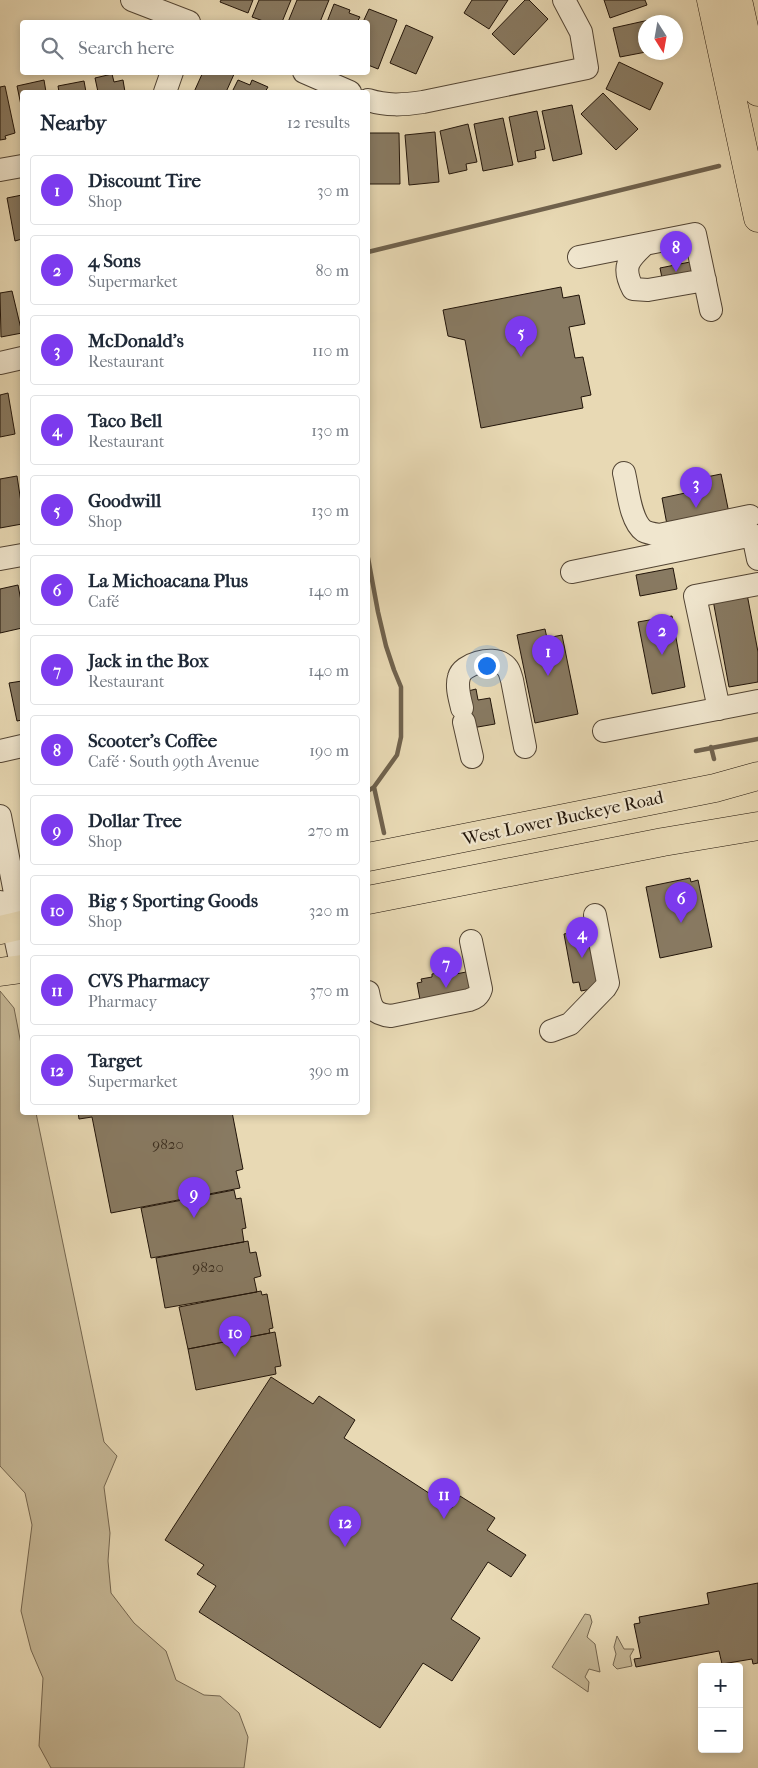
<!DOCTYPE html>
<html lang="en">
<head>
<meta charset="utf-8">
<style>
  body { margin:0; font-family:"IM FELL French Canon",serif; background:#f2f2f3; color:#1f2937 }
  .controls { position:absolute; right:15px; bottom:15px; display:grid; overflow:hidden; border-radius:5px; box-shadow:0 2px 8px #0003 }
  .controls button { width:45px; height:45px; display:grid; place-items:center; padding:0; border:0; border-bottom:1px solid #e0e1e3; background:#fff; color:#1f2937; font:25px sans-serif }
  .compass { position:absolute; left:638px; top:15px; width:45px; height:45px; border-radius:50%; background:#fff; box-shadow:0 2px 8px #0003; rotate:169deg }
  .you { position:absolute; left:486px; top:665px; width:18px; height:18px; margin:-12px; border:4px solid #fff; border-radius:50%; background:#1a73e8; box-shadow:0 0 0 8px #1a73e833 }
  .badge { display:grid; place-items:center; width:32px; height:32px; border-radius:50%; background:#7c3aed; color:#fff; font-size:16px; font-weight:700 }
  .pin { position:absolute; translate:-50% -41px; filter:drop-shadow(0 1px 2px #0008) }
  .pin::after { content:''; position:absolute; top:26px; width:18px; height:15px; background:inherit; clip-path:polygon(0 0,100% 0,50% 100%) }
  .list { margin:0; padding:0; list-style:none }
  h2 { display:flex; justify-content:space-between; align-items:center; height:65px; margin:0; padding:0 20px; font-size:21px }
  h2 small { font-size:16px; font-weight:400; color:#747a83 }
  .list li { display:grid; grid-template-columns:32px 1fr auto; gap:15px; align-items:center; box-sizing:border-box; height:70px; margin:0 10px 10px; padding:0 10px; border:1px solid #e0e1e3; border-radius:5px }
  .list b { display:block; font-size:19px; white-space:nowrap }
  .list p { margin:0; font-size:16px; white-space:nowrap; color:#747a83 }
  .list em { font-size:16px; font-style:normal; color:#747a83 }
  .icon { flex:none; width:28px; height:28px; fill:none; stroke:currentColor; stroke-width:2; stroke-linecap:round; stroke-linejoin:round }
  .map { position:relative; flex:none; width:758px; height:1768px; overflow:hidden }
  .search { position:absolute; background:#fff; box-shadow:0 2px 8px #0003; left:20px; top:20px; width:350px; height:55px; display:flex; align-items:center; gap:12px; box-sizing:border-box; padding:0 18px; border-radius:5px; color:#747a83; font-size:19px }
  .panel { position:absolute; background:#fff; box-shadow:0 2px 8px #0003; left:20px; top:90px; width:350px; height:1025px; border-radius:5px }
  .map>svg:first-child { display:block }
  .green { fill:#c6b897; stroke:#746650 }
  .lines { fill:none; stroke-linecap:round; stroke-linejoin:round }
  .stream { stroke:#70624d; stroke-width:4.5 }
  .building { fill:#887a62; stroke:#211409 }
  .minor-casing { stroke:#534534; stroke-width:24 }
  .major-casing { stroke:#211409; stroke-width:29 }
  .minor { stroke:#f0e6ce; stroke-width:22 }
  .major { stroke:#e8d9b4; stroke-width:28 }
  .labels { text-anchor:middle; stroke-width:4.5; stroke-linejoin:round; paint-order:stroke }
  .number-label { font-size:15px; fill:#3b2e1f }
  .street-label { font-size:18px; fill:#211409; stroke:#f0e6ce }
</style>
</head>
<body>
<div class="map">
<svg width="758" height="1768" viewBox="0 0 758 1768">
  <rect width="100%" height="100%" fill="#e8d9b4"/>
  <filter id="stains"><feTurbulence type="fractalNoise" baseFrequency=".004" numOctaves="4"/><feColorMatrix values="0 0 0 0 .2 0 0 0 0 .09 0 0 0 0 .02 0 0 0 .5 -.17"/></filter>
  <radialGradient id="worn" r=".72"><stop offset=".6" stop-color="#630" stop-opacity="0"/><stop offset="1" stop-color="#630" stop-opacity=".3"/></radialGradient>
  <path class="green" d="M 0,991 L 14,1008 L 22,1049 L 22,1112 L 36,1113 L 104,1442 L 117,1456 L 104,1487 L 110,1533 L 108,1561 L 111,1593 L 134,1623 L 166,1651 L 176,1680 L 204,1695 L 220,1696 L 239,1713 L 248,1737 L 244,1768 L 51,1768 L 39,1746 L 43,1678 L 31,1650 L 21,1611 L 32,1525 L 25,1493 L 0,1466 Z
    M 585,1614 L 590,1615 L 592,1622 L 587,1637 L 595,1644 L 600,1672 L 589,1669 L 585,1677 L 589,1682 L 588,1692 L 552,1667 Z
    M 617,1636 L 624,1649 L 634,1649 L 630,1656 L 632,1666 L 617,1669 L 613,1665 L 616,1654 L 614,1647 Z"/>
  <g class="lines">
    <path class="stream" d="M 368,252 L 719,166
      M 368,558 L 378,612 L 386,646 L 394,670 L 401,687 L 401,737 L 397,755 L 374,787 L 368,791
      M 711,747 L 714,759
      M 696,751 L 758,739
      M 374,787 L 384,833"/>
  </g>
  <path class="building" d="M 221,0 L 253,0 L 248,13 L 220,2 Z
    M 259,0 L 291,0 L 282,22 L 266,22 L 252,17 Z
    M 297,0 L 329,0 L 320,22 L 288,22 Z
    M 472,0 L 508,0 L 489,29 L 464,13 Z
    M 525,0 L 529,0 L 548,19 L 514,55 L 492,34 Z
    M 604,0 L 645,0 L 647,5 L 610,18 Z
    M 334,4 L 350,10 L 349,13 L 360,17 L 357,22 L 327,22 Z
    M 369,9 L 397,20 L 378,69 L 368,65 L 368,22 L 363,22 Z
    M 649,20 L 649,22 L 646,22 L 646,52 L 620,57 L 613,28 Z
    M 406,25 L 433,37 L 416,74 L 390,63 Z
    M 619,62 L 663,83 L 650,110 L 606,89 Z
    M 203,72 L 235,72 L 226,92 L 194,92 Z
    M 112,74 L 114,82 L 123,80 L 125,92 L 98,92 L 95,78 Z
    M 44,80 L 46,92 L 22,92 L 22,110 L 17,86 Z
    M 238,80 L 250,85 L 252,80 L 268,87 L 265,92 L 232,92 Z
    M 84,81 L 86,92 L 59,92 L 58,86 Z
    M 5,86 L 15,133 L 5,136 L 6,139 L 0,140 L 0,87 Z
    M 603,93 L 638,129 L 616,150 L 581,114 Z
    M 572,105 L 582,154 L 553,161 L 542,111 Z
    M 537,111 L 545,149 L 535,151 L 536,158 L 518,162 L 509,117 Z
    M 503,118 L 513,165 L 483,171 L 474,124 Z
    M 468,124 L 477,162 L 466,164 L 467,170 L 449,174 L 440,131 Z
    M 435,132 L 439,182 L 409,185 L 405,135 Z
    M 369,133 L 399,133 L 400,184 L 369,184 Z
    M 22,195 L 22,239 L 15,241 L 7,198 Z
    M 690,262 L 693,276 L 663,283 L 660,268 Z
    M 561,287 L 563,298 L 579,295 L 585,324 L 569,327 L 575,358 L 583,357 L 591,395 L 581,397 L 583,408 L 481,428 L 465,340 L 448,336 L 443,310 Z
    M 12,291 L 22,333 L 1,337 L 0,293 Z
    M 8,393 L 15,434 L 0,437 L 0,395 Z
    M 721,474 L 730,518 L 668,530 L 662,498 L 690,492 L 687,481 Z
    M 17,476 L 22,509 L 22,524 L 0,528 L 0,479 Z
    M 673,568 L 677,589 L 640,596 L 636,575 Z
    M 18,585 L 22,606 L 22,628 L 0,633 L 0,589 Z
    M 747,594 L 758,652 L 758,682 L 729,687 L 713,600 Z
    M 672,616 L 685,687 L 652,694 L 638,622 Z
    M 545,629 L 547,638 L 562,635 L 578,714 L 535,723 L 517,635 Z
    M 22,681 L 22,720 L 17,721 L 9,683 Z
    M 476,689 L 478,700 L 490,698 L 495,724 L 472,728 L 464,692 Z
    M 690,878 L 691,882 L 698,880 L 712,947 L 660,958 L 646,887 Z
    M 590,929 L 601,987 L 581,991 L 579,982 L 573,983 L 564,934 Z
    M 455,970 L 456,974 L 471,971 L 476,993 L 421,1005 L 417,983 L 422,982 L 421,979 L 432,977 L 432,974 Z
    M 78,1112 L 232,1112 L 243,1169 L 236,1171 L 240,1188 L 111,1213 L 92,1117 L 79,1119 Z
    M 234,1190 L 236,1199 L 241,1198 L 246,1228 L 242,1229 L 244,1242 L 151,1258 L 141,1208 Z
    M 248,1241 L 250,1253 L 256,1252 L 261,1276 L 254,1278 L 257,1292 L 165,1308 L 156,1258 Z
    M 261,1291 L 262,1295 L 267,1294 L 273,1328 L 269,1329 L 270,1333 L 188,1349 L 179,1307 Z
    M 275,1332 L 281,1366 L 275,1367 L 276,1374 L 196,1390 L 188,1349 Z
    M 271,1377 L 313,1404 L 319,1396 L 355,1420 L 344,1438 L 452,1508 L 460,1496 L 495,1518 L 487,1530 L 526,1555 L 511,1577 L 488,1562 L 451,1619 L 480,1638 L 452,1681 L 423,1663 L 380,1728 L 199,1612 L 216,1586 L 197,1574 L 204,1565 L 165,1540 Z
    M 758,1583 L 758,1663 L 753,1664 L 752,1659 L 722,1664 L 719,1651 L 636,1667 L 634,1659 L 641,1658 L 634,1624 L 640,1623 L 639,1617 L 709,1604 L 707,1593 Z"/>
  <g class="lines">
    <defs>
      <path id="minor" d="M 132,0 L 189,22
        M 304,72 L 350,92
        M 165,92 L 172,72
        M 368,100 C 387,106 403,105 423,102 L 587,68 L 581,32 L 564,0
        M 0,170 L 22,166
        M 645,244 C 629,259 621,266 633,289 L 648,290 L 705,280
        M 579,257 L 695,234 L 711,310
        M 0,363 L 22,358
        M 624,473 C 628,489 630,521 644,531 C 648,533 654,534 659,535 L 750,516
        M 0,559 L 22,555
        M 572,572 L 753,535 L 758,559
        M 462,708 C 460,699 456,687 459,677 C 462,664 492,656 503,664 C 509,668 510,673 512,680 L 525,747
        M 719,709 L 695,596 L 758,584
        M 464,722 L 472,757
        M 604,731 L 758,701
        M 0,751 L 22,746
        M 0,816 L 17,903 L 13,927
        M 0,902 L 1,909 L 13,927 L 22,969
        M 368,992 C 371,1008 373,1014 391,1016 L 469,1000 C 475,998 479,996 481,989 L 471,941
        M 551,1031 L 570,1024 L 605,988 L 608,983 L 595,915"/>
      <path id="major" d="M 711,0 L 758,218
        M 738,0 L 758,92
        M 368,857 L 715,788 L 758,776
        M 368,900 L 663,842 L 758,826
        M 0,930 L 22,925
        M 0,972 L 22,969"/>
    </defs>
    <use href="#minor" class="minor-casing"/>
    <use href="#major" class="major-casing"/>
    <use href="#minor" class="minor"/>
    <use href="#major" class="major"/>
  </g>
  <g class="labels">
    <g class="number-label">
      <text x="168" y="1149">9820</text>
      <text x="208" y="1272">9820</text>
    </g>
    <g class="street-label">
      <text transform="translate(563 818) rotate(-12)" y="6">West Lower Buckeye Road</text>
    </g>
  </g>
  <rect width="100%" height="100%" filter="url(#stains)"/>
  <rect width="100%" height="100%" fill="url(#worn)"/>
</svg>
<div class="controls">
<button>+</button>
<button>−</button>
</div>
<svg class="compass" viewBox="-18 -18 36 36"><path d="M0-13l5 13h-10z" fill="#e53935"/><path d="M0 13l5-13h-10z" fill="#747a83"/></svg>
<div class="you"></div>
<div class="pin badge" style="left:548px;top:676px">1</div>
<div class="pin badge" style="left:662px;top:655px">2</div>
<div class="pin badge" style="left:696px;top:508px">3</div>
<div class="pin badge" style="left:582px;top:958px">4</div>
<div class="pin badge" style="left:521px;top:357px">5</div>
<div class="pin badge" style="left:681px;top:923px">6</div>
<div class="pin badge" style="left:446px;top:988px">7</div>
<div class="pin badge" style="left:676px;top:272px">8</div>
<div class="pin badge" style="left:194px;top:1218px">9</div>
<div class="pin badge" style="left:235px;top:1357px">10</div>
<div class="pin badge" style="left:444px;top:1519px">11</div>
<div class="pin badge" style="left:345px;top:1547px">12</div>
<div class="search"><svg class="icon" aria-label="search" viewBox="0 0 24 24"><circle cx="10" cy="10" r="6"/><path d="M15 15l6 6"/></svg>Search here</div>
<section class="panel">
<h2>Nearby<small>12 results</small></h2>
<ul class="list">
<li><span class="badge">1</span><div><b>Discount Tire</b><p>Shop</p></div><em>30 m</em></li>
<li><span class="badge">2</span><div><b>4 Sons</b><p>Supermarket</p></div><em>80 m</em></li>
<li><span class="badge">3</span><div><b>McDonald's</b><p>Restaurant</p></div><em>110 m</em></li>
<li><span class="badge">4</span><div><b>Taco Bell</b><p>Restaurant</p></div><em>130 m</em></li>
<li><span class="badge">5</span><div><b>Goodwill</b><p>Shop</p></div><em>130 m</em></li>
<li><span class="badge">6</span><div><b>La Michoacana Plus</b><p>Café</p></div><em>140 m</em></li>
<li><span class="badge">7</span><div><b>Jack in the Box</b><p>Restaurant</p></div><em>140 m</em></li>
<li><span class="badge">8</span><div><b>Scooter's Coffee</b><p>Café · South 99th Avenue</p></div><em>190 m</em></li>
<li><span class="badge">9</span><div><b>Dollar Tree</b><p>Shop</p></div><em>270 m</em></li>
<li><span class="badge">10</span><div><b>Big 5 Sporting Goods</b><p>Shop</p></div><em>320 m</em></li>
<li><span class="badge">11</span><div><b>CVS Pharmacy</b><p>Pharmacy</p></div><em>370 m</em></li>
<li><span class="badge">12</span><div><b>Target</b><p>Supermarket</p></div><em>390 m</em></li>
</ul>
</section>
</div>
</body>
</html>
